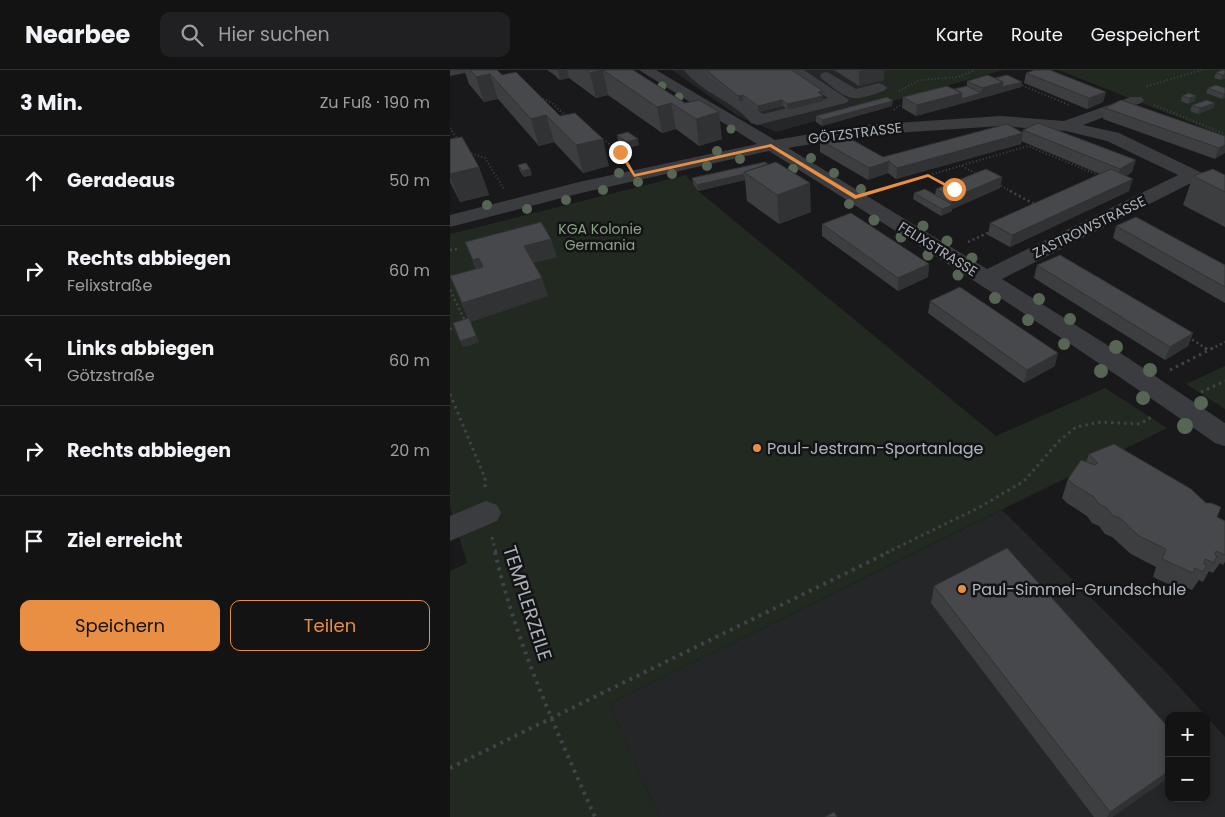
<!DOCTYPE html>
<html lang="de">
<head>
<meta charset="utf-8">
<style>
  body { margin:0; font-family:Poppins,sans-serif; background:#202022; color:#f1f3f6 }
  .controls { position:absolute; right:15px; bottom:15px; display:grid; overflow:hidden; border-radius:10px; box-shadow:0 2px 8px #0003 }
  .controls button { width:45px; height:45px; display:grid; place-items:center; padding:0; border:0; border-bottom:1px solid #323234; background:#131314; color:#f1f3f6; font:25px sans-serif }
  .stop { position:absolute; width:15px; height:15px; margin:-11px; border:4px solid #e88f44; border-radius:50%; background:#fff }
  .stop.end { background:#e88f44; border-color:#fff; box-shadow:0 1px 5px #0008 }
  .list { margin:0; padding:0; list-style:none }
  h2 { display:flex; justify-content:space-between; align-items:center; height:65px; margin:0; padding:0 20px; font-size:21px }
  h2 small { font-size:16px; font-weight:400; color:#9d9ea0 }
  .list li { display:grid; grid-template-columns:32px 1fr auto; gap:15px; align-items:center; box-sizing:border-box; height:90px; padding:0 20px; border-top:1px solid #323234 }
  .list b { display:block; font-size:19px; white-space:nowrap }
  .list p { margin:0; font-size:16px; white-space:nowrap; color:#9d9ea0 }
  .list em { font-size:16px; font-style:normal; color:#9d9ea0 }
  .actions { display:flex; gap:10px; padding:15px 20px }
  .actions a { flex:1; padding:11px 0; border:1px solid #e88f44; border-radius:10px; text-align:center; font-size:18px; color:#e88f44 }
  .actions .main { background:#e88f44; color:#111 }
  .icon { flex:none; width:28px; height:28px; fill:none; stroke:currentColor; stroke-width:2; stroke-linecap:round; stroke-linejoin:round }
  .map { position:relative; flex:none; width:775px; height:747px; overflow:hidden }
  header { display:flex; align-items:center; gap:30px; box-sizing:border-box; height:70px; padding:0 25px; background:#131314; border-bottom:1px solid #323234 }
  header strong { font-size:24px }
  nav { display:flex; gap:28px; margin-inline-start:auto; font-size:18px }
  .search { width:350px; height:45px; background:#202022; display:flex; align-items:center; gap:12px; box-sizing:border-box; padding:0 18px; border-radius:10px; color:#9d9ea0; font-size:19px }
  main { display:flex }
  aside { flex:1; background:#131314 }
  .map>svg:first-child { display:block }
  .built { fill:#252628 }
  .green { fill:#212921 }
  .lines { fill:none; stroke-linecap:round; stroke-linejoin:round }
  .path-far3 { stroke:#404347; stroke-width:2; stroke-dasharray:1 2.5; stroke-linecap:butt }
  .path-far2 { stroke:#404347; stroke-width:2.5; stroke-dasharray:2 3; stroke-linecap:butt }
  .path-far1 { stroke:#404347; stroke-width:3; stroke-dasharray:2.5 4; stroke-linecap:butt }
  .path { stroke:#404347; stroke-width:4; stroke-dasharray:3 5; stroke-linecap:butt }
  .minor { fill:#3a3c40; fill-rule:evenodd }
  .tree { fill:#576555 }
  .wall { fill:#3c3e40 }
  .shaded-wall { fill:#313234 }
  .building { fill:#46484b; stroke:#313234 }
  .route { fill:#e88f44 }
  .poi-dot { fill:#e88f44; stroke:#141416; stroke-width:2 }
  .labels { text-anchor:middle; stroke-width:5; stroke-linejoin:round; paint-order:stroke }
  .far-street-label { font-size:14px; fill:#acb3ba; stroke:#141416 }
  .far-park-label { font-size:14px; fill:#89a484; stroke:#141416 }
  .poi-label { font-size:16px; fill:#acb3ba; stroke:#141416; text-anchor:start }
  .near-street-label { font-size:19px; fill:#acb3ba; stroke:#141416 }
</style>
</head>
<body>
<header>
<strong>Nearbee</strong>
<div class="search"><svg class="icon" aria-label="search" viewBox="0 0 24 24"><circle cx="10" cy="10" r="6"/><path d="M15 15l6 6"/></svg>Hier suchen</div>
<nav><a>Karte</a><a>Route</a><a>Gespeichert</a></nav>
</header>
<main>
<aside>
<h2>3 Min.<small>Zu Fuß · 190 m</small></h2>
<ul class="list">
<li><svg class="icon" aria-label="ahead" viewBox="0 0 24 24"><path d="M12 20V5M6 11l6-6 6 6"/></svg><div><b>Geradeaus</b></div><em>50 m</em></li>
<li><svg class="icon" aria-label="right" viewBox="0 0 24 24"><path d="M7 20v-9h11M14 6l5 5-5 5"/></svg><div><b>Rechts abbiegen</b><p>Felixstraße</p></div><em>60 m</em></li>
<li><svg class="icon" aria-label="left" viewBox="0 0 24 24"><path d="M17 20v-9H6M10 6l-5 5 5 5"/></svg><div><b>Links abbiegen</b><p>Götzstraße</p></div><em>60 m</em></li>
<li><svg class="icon" aria-label="right" viewBox="0 0 24 24"><path d="M7 20v-9h11M14 6l5 5-5 5"/></svg><div><b>Rechts abbiegen</b></div><em>20 m</em></li>
<li><svg class="icon" aria-label="arrive" viewBox="0 0 24 24"><path d="M6 21V4h12l-3 4 3 4H6"/></svg><div><b>Ziel erreicht</b></div></li>
</ul>
<div class="actions"><a class="main">Speichern</a><a>Teilen</a></div>
</aside>
<div class="map">
<svg width="775" height="747" viewBox="0 0 775 747">
  <rect width="100%" height="100%" fill="#19191b"/>
  <path class="built" d="M 222,0 L 553,0 L 326,62 L 288,46 Z
    M 552,440 L 713,599 L 756,646 L 719,646 L 719,728 L 756,728 L 756,646 L 775,667 L 775,747 L 209,747 L 159,634 Z"/>
  <path class="green" d="M 418,0 L 553,0 L 418,38 L 404,29 L 446,18 Z
    M 608,0 L 775,0 L 775,66 Z
    M 236,105 L 248,121 L 546,366 L 655,318 L 717,358 L 159,634 L 209,747 L 0,747 L 0,501 L 17,493 L 0,438 L 0,164 Z
    M 775,296 L 775,339 L 736,314 Z"/>
  <g class="lines">
    <path class="path-far3" d="M 569,14 L 619,35
      M 697,16 L 752,0
      M 449,21 L 470,10 L 509,7 L 525,0
      M 90,27 L 102,33 L 117,47
      M 704,35 L 775,64
      M 444,40 L 448,36 L 455,34
      M 0,58 L 8,70
      M 150,67 L 170,82 L 175,89
      M 18,82 L 35,88 L 54,119
      M 512,96 L 529,105
      M 479,106 L 497,116
      M 548,114 L 562,122
      M 432,119 L 578,76 L 651,106"/>
    <path class="path-far2" d="M 560,121 L 586,135
      M 518,172 L 542,161
      M 0,180 L 7,179
      M 0,220 L 16,253
      M 0,259 L 9,256
      M 738,267 L 757,279
      M 761,279 L 775,272"/>
    <path class="path-far1" d="M 755,278 L 758,280
      M 720,300 L 763,278
      M 751,322 L 775,311
      M 0,324 L 35,408 L 35,419
      M 42,467 L 46,483
      M 436,483 L 530,437 L 574,411 L 609,371 L 626,357 L 651,352 L 690,354 L 703,346"/>
    <path class="path" d="M 45,482 C 66,573 107,662 145,747
      M 0,698 L 439,482"/>
    <path class="minor" d="M 0,0 L 17,0 L 15,3 L 0,6 Z
      M 189,0 L 206,0 L 325,70 L 415,55 L 551,46 L 614,51 L 681,27 L 691,27 L 694,30 L 691,33 L 633,55 L 669,63 L 775,114 L 775,127 L 743,112 L 552,209 L 678,288 L 775,353 L 775,376 L 765,373 C 620,270 470,176 319,81 L 131,123 L 0,157 L 0,145 L 129,112 L 307,74 ZM 551,56 L 616,61 L 657,71 L 728,105 L 537,199 L 338,78 L 415,65 Z
      M 234,0 L 250,0 L 313,44 L 378,28 L 337,0 L 354,0 L 399,30 L 396,33 L 307,55 L 301,53 C 287,33 250,22 234,0 Z
      M 377,2 L 406,19 L 429,13 L 434,15 L 437,18 L 434,21 C 425,24 412,29 403,28 C 393,27 380,15 372,9 L 370,6 L 372,3 Z
      M 36,431 L 47,435 L 51,443 L 47,451 L 0,471 L 0,446 Z"/>
  </g>
  <g class="tree">
    <circle cx="212" cy="16" r="4.5"/>
    <circle cx="229" cy="27" r="4.5"/>
    <circle cx="281" cy="59" r="4.5"/>
    <circle cx="267" cy="81" r="5"/>
    <circle cx="361" cy="88" r="5"/>
    <circle cx="290" cy="89" r="5"/>
    <circle cx="257" cy="96" r="5"/>
    <circle cx="343" cy="99" r="5"/>
    <circle cx="169" cy="103" r="5"/>
    <circle cx="384" cy="103" r="5"/>
    <circle cx="222" cy="104" r="5"/>
    <circle cx="188" cy="112" r="5"/>
    <circle cx="411" cy="119" r="5"/>
    <circle cx="153" cy="120" r="5"/>
    <circle cx="116" cy="130" r="5"/>
    <circle cx="399" cy="134" r="5"/>
    <circle cx="37" cy="135" r="5"/>
    <circle cx="77" cy="139" r="5"/>
    <circle cx="424" cy="150" r="5.5"/>
    <circle cx="473" cy="156" r="5.5"/>
    <circle cx="451" cy="167" r="5.5"/>
    <circle cx="497" cy="171" r="5.5"/>
    <circle cx="478" cy="185" r="5.5"/>
    <circle cx="522" cy="188" r="5.5"/>
    <circle cx="508" cy="205" r="5.5"/>
    <circle cx="545" cy="228" r="6"/>
    <circle cx="589" cy="229" r="6"/>
    <circle cx="620" cy="249" r="6"/>
    <circle cx="578" cy="250" r="6"/>
    <circle cx="614" cy="274" r="6"/>
    <circle cx="666" cy="277" r="7"/>
    <circle cx="700" cy="300" r="7"/>
    <circle cx="651" cy="301" r="7"/>
    <circle cx="693" cy="328" r="7"/>
    <circle cx="751" cy="333" r="7"/>
    <circle cx="735" cy="356" r="8"/>
  </g>
  <path class="wall" d="M 14,0 L 47,0 L 52,5 L 159,96 L 133,103 L 104,72 L 89,76 L 48,29 L 34,32 L 19,14 Z
    M 97,0 L 183,0 L 272,69 L 249,76 L 226,59 L 212,63 L 158,25 L 146,28 L 119,8 L 110,10 L 107,8 L 106,6 Z
    M 250,0 L 342,0 L 373,21 L 373,31 L 338,40 L 333,36 L 308,42 L 293,30 L 289,31 Z
    M 384,0 L 434,0 L 434,10 L 409,16 Z
    M 775,0 L 771,10 L 764,8 L 766,3 Z
    M 576,3 L 656,22 L 653,32 L 637,39 L 574,13 Z
    M 545,8 L 572,12 L 571,17 L 466,46 L 452,38 L 453,27 L 504,19 L 517,16 L 517,11 Z
    M 758,18 L 775,18 L 775,28 L 772,29 L 756,23 Z
    M 732,26 L 746,26 L 745,31 L 738,34 L 731,31 Z
    M 765,33 L 763,38 L 748,44 L 740,41 L 742,35 Z
    M 442,36 L 372,56 L 366,52 L 366,46 Z
    M 655,38 L 775,66 L 765,89 L 653,49 Z
    M 573,60 L 682,102 L 676,106 L 679,121 L 560,177 L 538,165 L 540,153 L 650,104 L 571,71 L 571,74 L 446,109 L 438,103 L 418,110 L 370,82 L 370,70 L 433,87 L 572,63 Z
    M 167,65 L 189,75 L 178,78 L 168,71 Z
    M 0,69 L 29,97 L 39,125 L 10,132 L 0,112 Z
    M 315,92 L 361,142 L 329,154 L 297,131 L 295,110 L 248,121 L 243,114 L 242,108 Z
    M 68,95 L 80,99 L 82,105 L 74,107 L 70,101 Z
    M 775,105 L 775,157 L 733,135 L 743,106 Z
    M 552,107 L 550,118 L 502,139 L 502,141 L 491,146 L 463,129 L 464,123 L 485,125 L 486,119 Z
    M 372,154 L 479,194 L 478,207 L 448,221 L 372,166 Z
    M 666,156 L 775,195 L 775,233 L 663,168 Z
    M 15,172 L 107,187 L 83,193 L 98,226 L 20,252 L 29,272 L 13,277 L 10,271 L 18,248 L 0,206 L 26,199 Z
    M 587,195 L 743,263 L 738,276 L 715,290 L 584,208 Z
    M 480,231 L 605,296 L 574,313 L 478,243 Z
    M 639,384 L 775,451 L 775,492 L 773,495 L 770,493 L 763,503 L 759,501 L 753,512 L 749,510 L 742,520 L 735,517 L 733,521 L 703,507 L 706,497 L 681,484 L 662,467 L 655,464 L 649,456 L 642,453 L 637,446 L 617,433 L 612,428 L 618,409 L 636,392 Z
    M 484,516 L 719,707 L 662,747 L 644,747 L 481,533 Z"/>
  <path class="shaded-wall" d="M 108,0 L 117,0 L 119,8 L 110,10 Z
    M 151,0 L 153,0 L 158,25 L 146,28 L 140,3 Z
    M 412,0 L 434,0 L 434,10 L 409,16 L 409,1 Z
    M 40,4 L 48,29 L 34,32 L 26,7 Z
    M 775,4 L 775,9 L 771,10 L 773,5 Z
    M 553,12 L 551,23 L 466,46 L 467,35 L 512,23 L 531,23 L 532,18 Z
    M 572,12 L 571,17 L 551,23 L 552,17 Z
    M 373,21 L 373,31 L 338,40 L 337,34 L 368,22 Z
    M 656,22 L 653,32 L 637,39 L 639,28 Z
    M 775,23 L 775,28 L 772,29 L 774,24 Z
    M 293,25 L 293,30 L 289,31 L 288,26 Z
    M 746,26 L 745,31 L 738,34 L 740,28 Z
    M 332,30 L 333,36 L 308,42 L 308,36 Z
    M 443,31 L 442,36 L 372,56 L 372,50 Z
    M 221,33 L 226,59 L 212,63 L 207,37 Z
    M 765,33 L 763,38 L 748,44 L 750,38 Z
    M 269,42 L 272,69 L 249,76 L 246,49 Z
    M 96,45 L 104,72 L 89,76 L 81,49 Z
    M 573,63 L 571,74 L 446,109 L 447,98 Z
    M 153,69 L 159,96 L 133,103 L 126,75 Z
    M 188,69 L 189,75 L 178,78 L 177,72 Z
    M 775,75 L 775,83 L 765,89 L 769,78 Z
    M 686,90 L 682,102 L 667,110 L 670,99 Z
    M 439,91 L 438,103 L 418,110 L 419,98 Z
    M 29,97 L 39,125 L 10,132 L 0,107 L 0,104 Z
    M 80,99 L 82,105 L 74,107 L 72,101 Z
    M 294,104 L 295,110 L 248,121 L 247,115 Z
    M 552,107 L 550,118 L 502,139 L 502,141 L 491,146 L 492,139 L 501,136 L 502,128 Z
    M 683,109 L 679,121 L 560,177 L 562,165 Z
    M 360,113 L 361,142 L 329,154 L 327,125 Z
    M 101,169 L 107,187 L 80,194 L 74,176 Z
    M 29,188 L 36,207 L 31,208 L 23,190 Z
    M 479,194 L 478,207 L 448,221 L 448,208 Z
    M 92,208 L 98,226 L 20,252 L 12,233 Z
    M 743,263 L 738,276 L 715,290 L 720,277 Z
    M 26,266 L 29,272 L 13,277 L 10,271 Z
    M 608,283 L 605,296 L 574,313 L 577,300 Z
    M 719,701 L 719,707 L 662,747 L 657,747 L 660,742 Z"/>
  <path class="building" d="M 20,0 L 47,0 L 52,5 L 66,2 L 110,46 L 125,43 L 153,69 L 126,75 L 96,45 L 81,49 L 40,4 L 26,7 Z
    M 136,0 L 151,0 L 140,3 Z
    M 153,0 L 183,0 L 235,33 L 249,30 L 269,42 L 246,49 L 221,33 L 207,37 Z
    M 256,0 L 342,0 L 373,21 L 368,22 L 373,26 L 337,34 L 332,30 L 308,36 L 293,25 L 288,26 Z
    M 585,0 L 600,0 L 656,22 L 639,28 L 576,3 Z
    M 772,0 L 775,0 L 775,4 L 773,5 L 766,3 Z
    M 538,5 L 553,12 L 532,18 L 517,11 Z
    M 557,5 L 572,12 L 552,17 L 553,12 L 545,8 Z
    M 766,15 L 775,18 L 775,23 L 774,24 L 758,18 Z
    M 497,16 L 512,23 L 467,35 L 453,27 Z
    M 517,16 L 531,23 L 511,29 L 512,23 L 504,19 Z
    M 739,23 L 746,26 L 740,28 L 732,26 Z
    M 437,27 L 443,31 L 372,50 L 366,46 Z
    M 671,30 L 775,66 L 775,75 L 769,78 L 655,38 Z
    M 757,30 L 765,33 L 750,38 L 742,35 Z
    M 588,53 L 686,90 L 670,99 L 573,60 Z
    M 557,54 L 573,63 L 447,98 L 439,91 L 419,98 L 370,70 L 390,63 L 433,87 Z
    M 178,62 L 188,69 L 177,72 L 167,65 Z
    M 12,67 L 29,97 L 0,104 L 0,69 Z
    M 315,92 L 318,94 L 294,102 L 294,104 L 247,115 L 242,108 Z
    M 326,92 L 360,113 L 327,125 L 294,102 Z
    M 76,93 L 80,99 L 72,101 L 68,95 Z
    M 536,99 L 552,107 L 502,128 L 486,119 Z
    M 661,99 L 683,109 L 562,165 L 540,153 Z
    M 763,99 L 775,105 L 775,122 L 743,106 Z
    M 475,119 L 503,135 L 492,139 L 464,123 Z
    M 401,143 L 479,194 L 448,208 L 372,154 Z
    M 686,147 L 775,195 L 775,217 L 666,156 Z
    M 91,152 L 101,169 L 74,176 L 92,208 L 12,233 L 0,206 L 33,197 L 29,188 L 23,190 L 15,172 Z
    M 610,185 L 743,263 L 720,277 L 587,195 Z
    M 510,217 L 608,283 L 577,300 L 480,231 Z
    M 19,248 L 26,266 L 10,271 L 3,253 Z
    M 664,374 L 741,419 L 756,433 L 761,433 L 771,437 L 767,447 L 775,451 L 775,485 L 766,481 L 765,485 L 767,486 L 764,493 L 755,489 L 754,494 L 757,495 L 753,502 L 745,498 L 743,503 L 712,489 L 716,479 L 689,466 L 670,448 L 662,445 L 657,438 L 649,434 L 644,427 L 624,415 L 618,409 L 631,390 L 645,395 L 648,393 L 639,384 Z
    M 557,478 L 719,658 L 719,701 L 660,742 L 484,516 Z
    M 384,742 L 387,747 L 375,747 Z"/>
  <path class="route" d="M 321,74 L 406,125 L 478,104 L 506,119 L 502,120 L 478,107 L 405,129 L 320,77 L 184,107 L 168,82 L 172,81 L 185,104 Z"/>
  <g class="poi-dot">
    <circle cx="307" cy="378" r="5"/>
    <circle cx="512" cy="519" r="5"/>
  </g>
  <g class="labels">
    <g class="far-street-label">
      <text transform="translate(405 63) rotate(-7)" y="5">GÖTZSTRASSE</text>
      <text transform="translate(639 157) rotate(-26)" y="5">ZASTROWSTRASSE</text>
      <text transform="translate(488 179) rotate(32)" y="5">FELIXSTRASSE</text>
    </g>
    <g class="far-park-label">
      <text x="150" y="164">KGA Kolonie<tspan x="150" dy="16">Germania</tspan></text>
    </g>
    <g class="poi-label">
      <text x="317" y="384">Paul-Jestram-Sportanlage</text>
      <text x="522" y="525">Paul-Simmel-Grundschule</text>
    </g>
    <g class="near-street-label">
      <text transform="translate(78 533) rotate(72)" y="7">TEMPLERZEILE</text>
    </g>
  </g>
</svg>
<div class="controls">
<button>+</button>
<button>−</button>
</div>
<div class="stop" style="left:504px;top:119px"></div>
<div class="stop end" style="left:170px;top:82px"></div>
</div>
</main>
</body>
</html>
